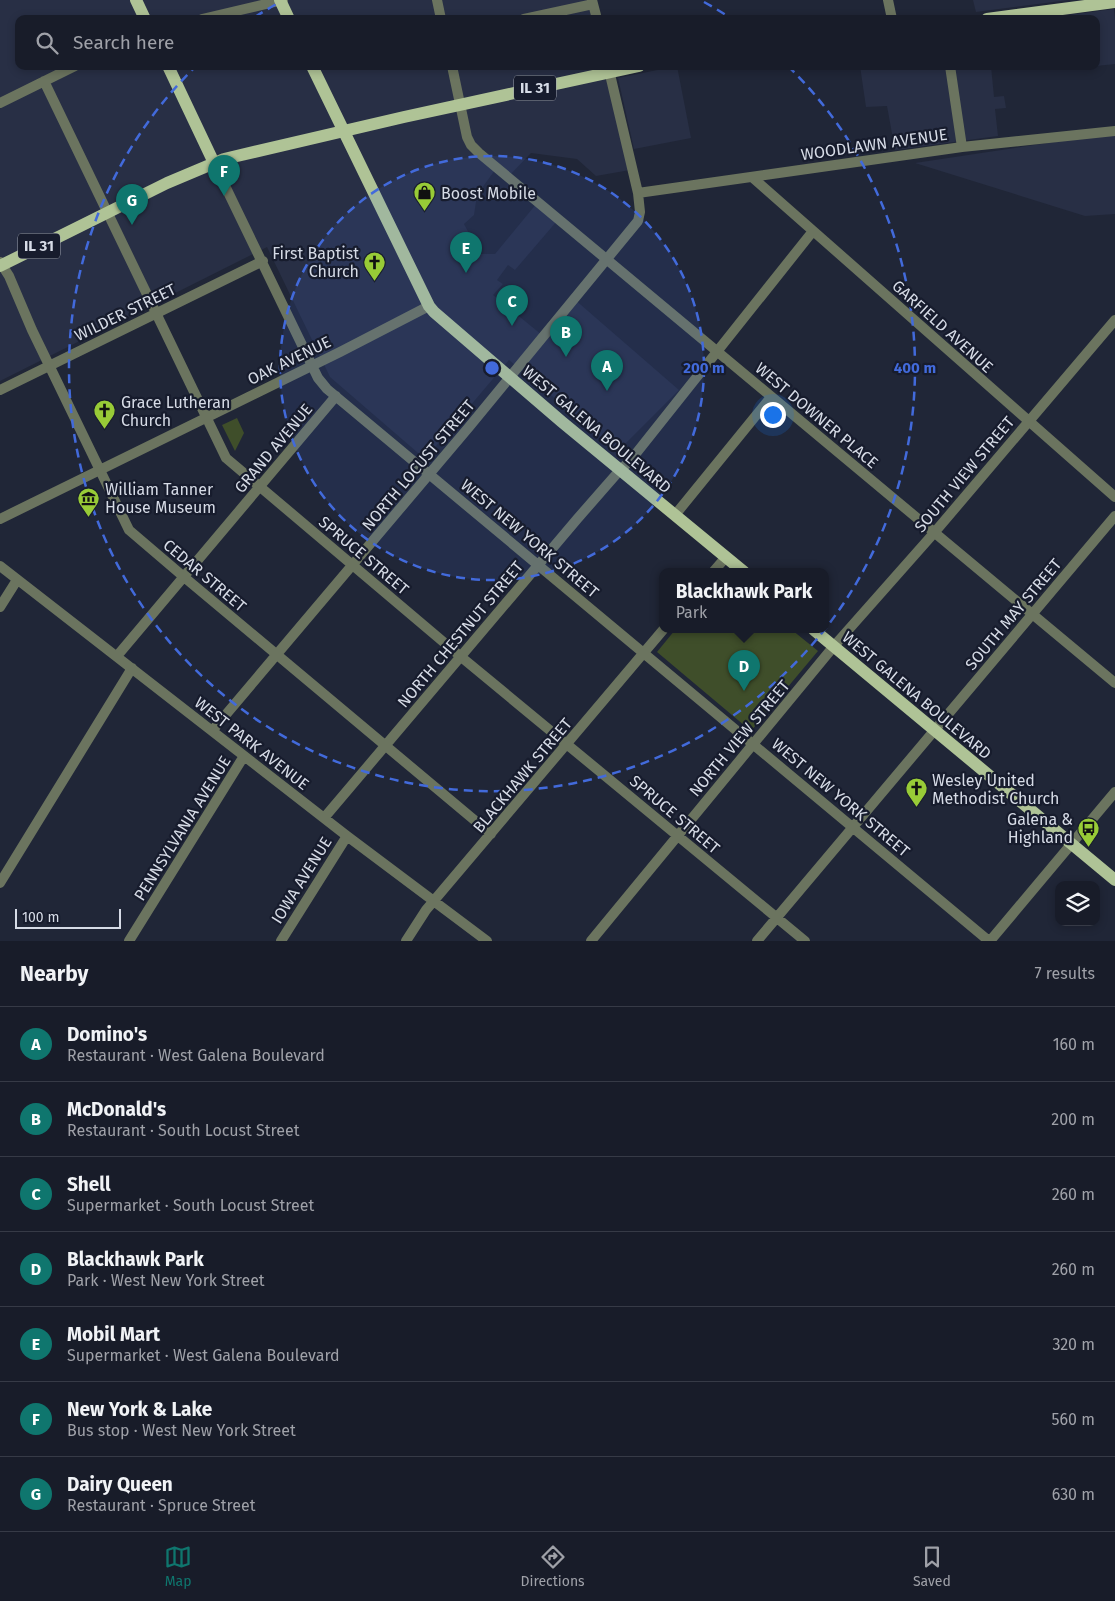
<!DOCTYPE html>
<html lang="en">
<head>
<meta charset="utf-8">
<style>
  body { margin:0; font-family:"Fira Sans",sans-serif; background:#212531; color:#f1f3f6 }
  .controls { position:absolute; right:15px; bottom:15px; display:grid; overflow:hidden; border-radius:10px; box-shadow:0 2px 8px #0003 }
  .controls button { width:45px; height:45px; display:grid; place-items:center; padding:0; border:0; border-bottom:1px solid #363a46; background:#181c29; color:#f1f3f6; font:25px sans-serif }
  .scale { position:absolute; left:15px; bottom:12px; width:106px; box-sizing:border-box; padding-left:5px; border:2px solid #d6dbe6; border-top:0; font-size:14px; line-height:18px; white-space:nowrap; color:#d6dbe6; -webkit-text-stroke:4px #171c2d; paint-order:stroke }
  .you { position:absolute; left:772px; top:414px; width:18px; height:18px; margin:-12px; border:4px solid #fff; border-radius:50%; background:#1a73e8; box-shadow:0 0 0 8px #1a73e833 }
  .badge { display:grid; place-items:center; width:32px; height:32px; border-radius:50%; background:#0f766e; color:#fff; font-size:16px; font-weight:700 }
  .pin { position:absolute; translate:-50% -41px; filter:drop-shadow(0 1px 2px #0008) }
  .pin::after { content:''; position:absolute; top:26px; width:18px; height:15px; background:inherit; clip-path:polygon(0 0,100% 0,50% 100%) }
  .popup { position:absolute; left:659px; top:568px; width:170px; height:65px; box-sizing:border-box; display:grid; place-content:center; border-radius:10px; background:#181c29; filter:drop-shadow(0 1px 4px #0005); font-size:16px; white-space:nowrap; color:#9fa1a8 }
  .popup b { font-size:19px; color:#f1f3f6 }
  .popup::after { content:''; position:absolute; left:50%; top:100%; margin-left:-10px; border:10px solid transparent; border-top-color:#181c29 }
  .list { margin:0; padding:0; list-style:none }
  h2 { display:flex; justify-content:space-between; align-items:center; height:65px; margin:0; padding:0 20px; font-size:21px }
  h2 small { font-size:16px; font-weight:400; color:#9fa1a8 }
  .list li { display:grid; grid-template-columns:32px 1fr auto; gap:15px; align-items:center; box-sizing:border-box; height:75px; padding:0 20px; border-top:1px solid #363a46 }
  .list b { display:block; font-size:19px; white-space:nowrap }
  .list p { margin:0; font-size:16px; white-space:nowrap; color:#9fa1a8 }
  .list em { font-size:16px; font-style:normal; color:#9fa1a8 }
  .icon { flex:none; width:28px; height:28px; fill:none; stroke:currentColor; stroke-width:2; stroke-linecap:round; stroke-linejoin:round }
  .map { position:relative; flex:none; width:1115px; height:941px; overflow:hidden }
  .search { position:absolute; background:#181c29; box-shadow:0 2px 8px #0003; left:15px; right:15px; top:15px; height:55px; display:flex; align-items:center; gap:12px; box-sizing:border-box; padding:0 18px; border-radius:10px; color:#9fa1a8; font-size:19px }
  .sheet { height:590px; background:#181c29 }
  nav { display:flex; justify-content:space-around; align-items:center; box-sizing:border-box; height:70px; border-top:1px solid #363a46; background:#181c29; font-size:14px; color:#9fa1a8 }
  nav a { display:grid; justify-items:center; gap:2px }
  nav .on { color:#0f766e }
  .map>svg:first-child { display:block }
  .built { fill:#282f45 }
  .green { fill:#3f4e2a }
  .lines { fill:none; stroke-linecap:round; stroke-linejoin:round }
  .minor { stroke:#6b745f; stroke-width:10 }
  .major { stroke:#afc396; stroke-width:12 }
  .ring { fill:none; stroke:#426adb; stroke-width:2.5; stroke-dasharray:9 6 }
  .labels { text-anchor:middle; stroke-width:4.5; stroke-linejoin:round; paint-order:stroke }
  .shield { fill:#171c2d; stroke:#9da2ae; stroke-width:1 }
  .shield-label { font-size:15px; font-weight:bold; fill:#d6dbe6 }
  .street-label { font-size:16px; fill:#d6dbe6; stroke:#171c2d }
  .poi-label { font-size:16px; fill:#d6dbe6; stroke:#171c2d; text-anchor:start }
  .centre { fill:#426adb; stroke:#171c2d; stroke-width:2.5 }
  .ring-label { font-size:15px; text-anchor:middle; font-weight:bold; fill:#426adb; stroke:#171c2d; stroke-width:4.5; stroke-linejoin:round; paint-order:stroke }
</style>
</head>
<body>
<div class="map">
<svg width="1115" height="941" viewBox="0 0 1115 941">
  <rect width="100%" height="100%" fill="#202637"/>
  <path class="built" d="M 0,0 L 592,0 L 597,19 L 19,19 L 19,66 L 607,66 L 630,170 L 596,176 L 577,159 L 531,153 L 506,179 L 495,170 L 477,195 L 474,215 L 464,224 L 480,254 L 495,254 L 537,203 L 557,221 L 515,270 L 508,265 L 497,280 L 503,284 L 493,295 L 542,335 L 573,298 L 679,390 L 618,451 L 509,360 L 425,459 L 330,377 L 267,247 L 0,381 Z
    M 973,0 L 1069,0 L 976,12 Z
    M 1114,9 L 1115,20 L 1115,64 L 1096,66 L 1096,19 L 1068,19 L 1068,15 Z
    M 677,66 L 691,138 L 634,149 L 618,78 Z
    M 860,66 L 991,66 L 994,97 L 1004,96 L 1006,108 L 995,109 L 998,136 L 895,150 L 887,106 L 866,107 Z
    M 1115,133 L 1115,214 L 1085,216 L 915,163 Z"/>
  <path class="green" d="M 237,418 L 244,433 L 235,451 L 222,425 Z
    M 675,630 L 792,630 L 818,651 L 751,731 L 657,652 Z"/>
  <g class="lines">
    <path class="minor" d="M 437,0 L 441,19
      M 592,0 L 597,19
      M 888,0 L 892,19
      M 202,19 L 283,0
      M 524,19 L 593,4
      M 452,66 L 467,137 L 471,145 L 479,153 L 1115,683
      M 950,66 L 962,147
      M 44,81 L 226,458 L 460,656 L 805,941
      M 0,103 L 75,66
      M 214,163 L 318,378 L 327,389 L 989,941
      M 752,177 L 1115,497
      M 638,193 L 962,147 L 1115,131
      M 0,262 L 9,276 L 32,330 L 129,530 L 184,577 L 491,834
      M 0,390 L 263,261
      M 675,515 L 771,397
      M 0,519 L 340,352 L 429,306
      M 0,566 L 347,836 L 487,941
      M 713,572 L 726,557
      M 0,607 L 17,580
      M 117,656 L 336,396
      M 212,731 L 469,427 L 638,221 L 640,212 L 638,193 L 608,66
      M 324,818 L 578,518 L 620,470 L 630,461 L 813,231
      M 0,883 L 132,668
      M 129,941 L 244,756
      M 281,941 L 347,836
      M 406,941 L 426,910 L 663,630
      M 591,941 L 834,646 L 934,533 L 1115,320
      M 757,941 L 1115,516
      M 990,941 L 1115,792"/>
    <path class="major" d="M 136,0 L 145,19
      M 280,0 L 289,19
      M 987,19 L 1115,2
      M 168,66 L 214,163
      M 312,66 L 429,306 L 434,312 L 562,422 L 744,572
      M 0,266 L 167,183 L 224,159 L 404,117 L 639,66
      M 814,630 L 1115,880"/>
  </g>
  <circle cx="492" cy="368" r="212" fill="#426adb" fill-opacity=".12"/>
  <g class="ring">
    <circle cx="492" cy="368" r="212"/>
    <path d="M255 17A423 423 0 0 1 280 2M704 2A423 423 0 0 1 729 17M788 66A423 423 0 1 1 196 66"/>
  </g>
  <defs>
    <symbol id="shop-pin" viewBox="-11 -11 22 30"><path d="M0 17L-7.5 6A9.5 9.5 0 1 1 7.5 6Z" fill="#98cb37" stroke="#171c2d"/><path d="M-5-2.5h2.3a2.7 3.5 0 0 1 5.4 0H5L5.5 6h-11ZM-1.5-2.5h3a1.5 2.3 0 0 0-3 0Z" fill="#111"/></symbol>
    <symbol id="church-pin" viewBox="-11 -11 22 30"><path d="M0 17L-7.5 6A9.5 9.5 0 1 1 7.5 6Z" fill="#98cb37" stroke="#171c2d"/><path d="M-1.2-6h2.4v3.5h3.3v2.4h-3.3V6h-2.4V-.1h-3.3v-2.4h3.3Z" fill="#111"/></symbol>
    <symbol id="museum-pin" viewBox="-11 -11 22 30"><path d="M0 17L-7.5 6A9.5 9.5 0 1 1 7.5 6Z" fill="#98cb37" stroke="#171c2d"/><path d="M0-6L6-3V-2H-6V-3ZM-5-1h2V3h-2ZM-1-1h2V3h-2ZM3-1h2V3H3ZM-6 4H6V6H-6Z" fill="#111"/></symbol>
    <symbol id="bus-pin" viewBox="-11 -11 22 30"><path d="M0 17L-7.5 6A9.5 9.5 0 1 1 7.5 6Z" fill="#98cb37" stroke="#171c2d"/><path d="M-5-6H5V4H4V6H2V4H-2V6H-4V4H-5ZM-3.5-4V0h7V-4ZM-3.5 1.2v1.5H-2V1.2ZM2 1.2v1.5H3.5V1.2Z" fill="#111"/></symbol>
  </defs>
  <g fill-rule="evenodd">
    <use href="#shop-pin" x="412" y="180" width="25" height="34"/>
    <use href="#church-pin" x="362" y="250" width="25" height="34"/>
    <use href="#church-pin" x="92" y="398" width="25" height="34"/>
    <use href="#museum-pin" x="76" y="486" width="25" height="34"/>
    <use href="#church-pin" x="904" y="776" width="25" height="34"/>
    <use href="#bus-pin" x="1076" y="816" width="25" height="34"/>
  </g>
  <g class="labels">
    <g class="shield">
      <rect x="514" y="75.5" width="42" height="25" rx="4"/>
      <rect x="18" y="233.5" width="42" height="25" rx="4"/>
    </g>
    <g class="shield-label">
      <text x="535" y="93">IL 31</text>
      <text x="39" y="251">IL 31</text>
    </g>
    <g class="street-label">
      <text transform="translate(874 144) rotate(-8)" y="6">WOODLAWN AVENUE</text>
      <text transform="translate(125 312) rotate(-26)" y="6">WILDER STREET</text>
      <text transform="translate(943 326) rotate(42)" y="6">GARFIELD AVENUE</text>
      <text transform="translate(289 360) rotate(-26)" y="6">OAK AVENUE</text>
      <text transform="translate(817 415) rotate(40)" y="6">WEST DOWNER PLACE</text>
      <text transform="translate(597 429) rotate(40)" y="6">WEST GALENA BOULEVARD</text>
      <text transform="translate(273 448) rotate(-50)" y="6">GRAND AVENUE</text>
      <text transform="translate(418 465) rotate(-50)" y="6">NORTH LOCUST STREET</text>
      <text transform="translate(964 474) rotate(-50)" y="6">SOUTH VIEW STREET</text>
      <text transform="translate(530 538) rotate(40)" y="6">WEST NEW YORK STREET</text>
      <text transform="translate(364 555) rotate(40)" y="6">SPRUCE STREET</text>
      <text transform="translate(205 575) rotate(40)" y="6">CEDAR STREET</text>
      <text transform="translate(1013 614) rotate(-50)" y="6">SOUTH MAY STREET</text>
      <text transform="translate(460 634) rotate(-50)" y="6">NORTH CHESTNUT STREET</text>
      <text transform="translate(917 695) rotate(40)" y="6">WEST GALENA BOULEVARD</text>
      <text transform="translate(739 738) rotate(-50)" y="6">NORTH VIEW STREET</text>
      <text transform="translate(252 743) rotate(38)" y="6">WEST PARK AVENUE</text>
      <text transform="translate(522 775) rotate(-50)" y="6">BLACKHAWK STREET</text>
      <text transform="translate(841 797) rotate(40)" y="6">WEST NEW YORK STREET</text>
      <text transform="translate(675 814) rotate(40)" y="6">SPRUCE STREET</text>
      <text transform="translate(182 828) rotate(-58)" y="6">PENNSYLVANIA AVENUE</text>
      <text transform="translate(301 880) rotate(-58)" y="6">IOWA AVENUE</text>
    </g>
    <g class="poi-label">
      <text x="441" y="199">Boost Mobile</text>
      <text x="359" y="259" text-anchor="end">First Baptist<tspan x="359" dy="18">Church</tspan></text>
      <text x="121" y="408">Grace Lutheran<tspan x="121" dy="18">Church</tspan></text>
      <text x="105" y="495">William Tanner<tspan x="105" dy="18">House Museum</tspan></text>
      <text x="932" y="786">Wesley United<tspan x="932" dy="18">Methodist Church</tspan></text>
      <text x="1073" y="825" text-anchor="end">Galena &amp;<tspan x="1073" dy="18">Highland</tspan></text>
    </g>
  </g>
  <circle cx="492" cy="368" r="8" class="centre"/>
  <g class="ring-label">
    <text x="704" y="373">200 m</text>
    <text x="915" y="373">400 m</text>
  </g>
</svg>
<div class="controls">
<button><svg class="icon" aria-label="layers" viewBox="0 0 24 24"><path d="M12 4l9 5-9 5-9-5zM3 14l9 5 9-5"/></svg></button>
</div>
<div class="scale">100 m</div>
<div class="you"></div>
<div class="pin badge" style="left:607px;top:391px">A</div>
<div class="pin badge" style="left:566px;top:357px">B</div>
<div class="pin badge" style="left:512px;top:326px">C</div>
<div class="pin badge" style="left:744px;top:691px">D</div>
<div class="popup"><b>Blackhawk Park</b>Park</div>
<div class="pin badge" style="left:466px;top:273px">E</div>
<div class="pin badge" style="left:224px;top:196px">F</div>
<div class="pin badge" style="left:132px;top:225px">G</div>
<div class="search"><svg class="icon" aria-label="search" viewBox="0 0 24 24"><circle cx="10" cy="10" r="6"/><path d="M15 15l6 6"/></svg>Search here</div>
</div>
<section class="sheet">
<h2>Nearby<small>7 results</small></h2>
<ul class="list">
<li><span class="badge">A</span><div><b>Domino's</b><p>Restaurant · West Galena Boulevard</p></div><em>160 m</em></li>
<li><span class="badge">B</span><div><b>McDonald's</b><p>Restaurant · South Locust Street</p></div><em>200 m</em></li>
<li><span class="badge">C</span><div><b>Shell</b><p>Supermarket · South Locust Street</p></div><em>260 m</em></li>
<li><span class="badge">D</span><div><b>Blackhawk Park</b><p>Park · West New York Street</p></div><em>260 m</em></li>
<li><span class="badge">E</span><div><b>Mobil Mart</b><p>Supermarket · West Galena Boulevard</p></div><em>320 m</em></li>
<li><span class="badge">F</span><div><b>New York &amp; Lake</b><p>Bus stop · West New York Street</p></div><em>560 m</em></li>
<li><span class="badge">G</span><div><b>Dairy Queen</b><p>Restaurant · Spruce Street</p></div><em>630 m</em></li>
</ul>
</section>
<nav>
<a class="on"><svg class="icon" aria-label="map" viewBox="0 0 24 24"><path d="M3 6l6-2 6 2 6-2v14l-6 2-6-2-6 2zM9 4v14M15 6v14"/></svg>Map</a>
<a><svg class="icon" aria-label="directions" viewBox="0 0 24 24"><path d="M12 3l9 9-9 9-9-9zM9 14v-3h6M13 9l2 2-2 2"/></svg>Directions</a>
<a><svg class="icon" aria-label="saved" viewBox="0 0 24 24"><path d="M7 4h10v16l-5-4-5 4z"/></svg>Saved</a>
</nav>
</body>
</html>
